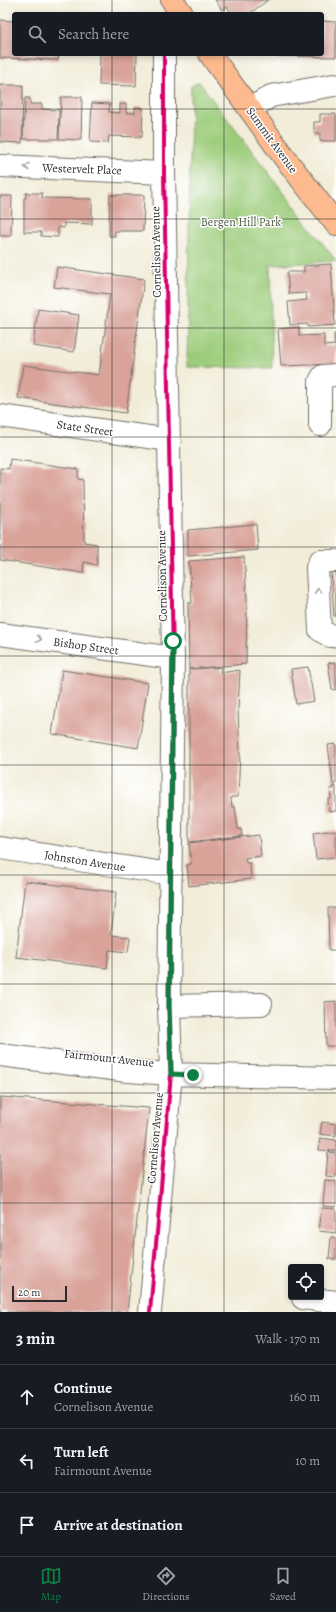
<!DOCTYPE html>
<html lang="en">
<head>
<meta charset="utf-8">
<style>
  body { margin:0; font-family:Alegreya,serif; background:#20242c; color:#f1f3f6 }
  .controls { position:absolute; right:12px; bottom:12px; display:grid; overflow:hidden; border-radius:4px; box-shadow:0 2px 6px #0003 }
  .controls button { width:36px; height:36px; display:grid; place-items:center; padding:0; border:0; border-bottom:1px solid #363941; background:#171b24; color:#f1f3f6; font:20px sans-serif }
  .scale { position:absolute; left:12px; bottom:10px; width:55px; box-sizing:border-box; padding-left:4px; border:2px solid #2b2b2b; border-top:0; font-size:11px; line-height:14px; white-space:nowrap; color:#2b2b2b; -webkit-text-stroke:3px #fff; paint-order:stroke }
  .stop { position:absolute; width:12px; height:12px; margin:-9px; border:3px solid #0b8043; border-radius:50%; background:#fff }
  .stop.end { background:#0b8043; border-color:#fff; box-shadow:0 1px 4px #0008 }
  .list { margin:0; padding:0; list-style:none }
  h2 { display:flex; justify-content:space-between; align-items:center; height:52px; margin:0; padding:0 16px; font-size:17px }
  h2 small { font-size:13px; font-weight:400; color:#9ea1a6 }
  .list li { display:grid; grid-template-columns:26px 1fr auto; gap:12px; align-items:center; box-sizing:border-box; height:64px; padding:0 16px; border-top:1px solid #363941 }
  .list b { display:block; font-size:15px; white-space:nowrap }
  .list p { margin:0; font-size:13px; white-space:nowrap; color:#9ea1a6 }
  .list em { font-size:13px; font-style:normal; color:#9ea1a6 }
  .icon { flex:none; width:22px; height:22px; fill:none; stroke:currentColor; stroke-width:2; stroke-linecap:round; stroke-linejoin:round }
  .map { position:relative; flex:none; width:336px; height:1312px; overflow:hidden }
  .search { position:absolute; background:#171b24; box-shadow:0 2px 6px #0003; left:12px; right:12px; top:12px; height:44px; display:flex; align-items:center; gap:10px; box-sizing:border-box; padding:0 14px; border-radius:4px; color:#9ea1a6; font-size:15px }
  .sheet { height:244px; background:#171b24 }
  nav { display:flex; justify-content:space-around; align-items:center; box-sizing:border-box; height:56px; border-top:1px solid #363941; background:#171b24; font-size:11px; color:#9ea1a6 }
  nav a { display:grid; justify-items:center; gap:2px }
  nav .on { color:#0b8043 }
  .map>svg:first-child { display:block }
  .green { fill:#9ccc7a; stroke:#647c52 }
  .building { fill:#d9a39a }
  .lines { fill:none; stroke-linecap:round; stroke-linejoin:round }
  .minor-casing { stroke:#716f68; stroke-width:24 }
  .major-casing { stroke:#716f68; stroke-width:24 }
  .minor { stroke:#fff; stroke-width:22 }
  .major { stroke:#fcba8e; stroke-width:22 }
  .cycleway-casing { stroke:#fff; stroke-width:6 }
  .cycleway { stroke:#d6006c; stroke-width:4 }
  .oneway { stroke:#a0a0a0 }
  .route { stroke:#0b8043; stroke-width:5 }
  .grid { fill:none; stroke:#2b2b2b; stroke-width:1; stroke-opacity:0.55 }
  .labels { text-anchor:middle; stroke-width:3; stroke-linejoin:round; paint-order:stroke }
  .street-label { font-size:12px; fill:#2b2b2b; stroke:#fff }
  .park-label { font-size:12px; fill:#4d5b43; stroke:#fff }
</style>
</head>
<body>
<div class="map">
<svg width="336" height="1312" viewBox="0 0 336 1312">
  <rect width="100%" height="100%" fill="#fff"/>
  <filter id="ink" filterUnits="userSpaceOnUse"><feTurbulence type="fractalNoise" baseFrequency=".025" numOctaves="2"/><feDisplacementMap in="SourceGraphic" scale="8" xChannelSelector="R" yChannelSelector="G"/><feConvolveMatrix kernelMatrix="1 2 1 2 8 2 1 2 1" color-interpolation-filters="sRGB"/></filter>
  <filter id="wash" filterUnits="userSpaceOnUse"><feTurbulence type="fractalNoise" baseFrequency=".012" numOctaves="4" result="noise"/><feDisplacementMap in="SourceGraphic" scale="16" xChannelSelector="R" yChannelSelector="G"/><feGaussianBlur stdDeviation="0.9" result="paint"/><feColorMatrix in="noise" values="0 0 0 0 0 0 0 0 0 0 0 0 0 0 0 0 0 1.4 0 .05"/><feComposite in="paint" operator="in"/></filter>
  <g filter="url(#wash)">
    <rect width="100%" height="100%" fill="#f2edd9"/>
    <path class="green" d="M 199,82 L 336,261 L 270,265 L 272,368 L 187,367 L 191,86 Z"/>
    <g id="blocks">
      <path class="building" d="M 215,0 L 268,0 L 249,14 L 232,14 L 227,7 L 222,10 Z
        M 0,20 L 14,21 L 14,54 L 59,54 L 58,60 L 0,58 Z
        M 322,21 L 336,22 L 336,57 L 273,56 L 273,54 L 322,54 Z
        M 100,54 L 137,54 L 136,86 L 99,85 Z
        M 0,85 L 23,85 L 22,143 L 0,142 Z
        M 61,97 L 82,97 L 81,140 L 59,139 Z
        M 25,98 L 30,98 L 30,104 L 42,104 L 42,109 L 59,110 L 58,139 L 23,139 Z
        M 92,103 L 110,104 L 109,112 L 120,113 L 120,104 L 126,104 L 126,113 L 135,113 L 135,107 L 143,108 L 142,137 L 109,136 L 108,143 L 90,142 Z
        M 320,114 L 336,114 L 336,141 L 320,141 L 320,133 L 314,133 L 314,122 L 320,122 Z
        M 26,193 L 42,193 L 42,198 L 92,199 L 92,224 L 64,223 L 64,228 L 58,227 L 58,237 L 41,236 L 41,232 L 24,232 L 24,198 L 26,198 Z
        M 110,195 L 144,195 L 143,231 L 115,231 L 115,236 L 109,236 Z
        M 0,196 L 12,196 L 11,236 L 0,236 Z
        M 331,264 L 335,325 L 308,327 L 308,324 L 290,325 L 288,302 L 307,300 L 306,293 L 289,294 L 287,272 L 304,272 L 304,266 Z
        M 57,267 L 144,279 L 126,413 L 18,398 L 23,365 L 99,375 L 110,294 L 54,287 Z
        M 38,309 L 79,315 L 74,352 L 33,346 Z
        M 299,327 L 299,336 L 324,335 L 324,346 L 335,345 L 334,334 L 336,334 L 336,364 L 281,366 L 278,329 Z
        M 10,459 L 78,469 L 78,479 L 83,480 L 84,542 L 97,544 L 97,565 L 84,562 L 83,573 L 0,560 L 0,468 L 9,469 Z
        M 256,524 L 258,550 L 188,556 L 188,530 Z
        M 244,557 L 247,599 L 246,664 L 189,669 L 188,603 L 192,603 L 189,561 Z
        M 336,572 L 336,616 L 334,616 L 331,573 Z
        M 336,662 L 336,690 L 332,689 L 328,663 Z
        M 221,667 L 220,673 L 240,670 L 238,710 L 240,755 L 238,797 L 231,797 L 232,807 L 235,807 L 238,829 L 241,829 L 242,836 L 189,842 L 189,669 Z
        M 308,667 L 314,701 L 296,704 L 291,669 Z
        M 62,670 L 148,683 L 138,748 L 52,734 Z
        M 336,744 L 336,784 L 333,784 L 328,745 Z
        M 334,786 L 336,786 L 336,811 L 329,812 L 328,799 L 331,799 L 330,789 L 334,788 Z
        M 336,830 L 336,857 L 316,859 L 313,833 Z
        M 259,835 L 261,856 L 245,858 L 246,863 L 250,863 L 251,879 L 189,886 L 187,865 L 191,864 L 189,843 Z
        M 25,881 L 116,892 L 111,935 L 130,937 L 128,952 L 109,950 L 107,968 L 16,957 Z
        M 328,908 L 336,908 L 336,950 L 329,950 Z
        M 336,1001 L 336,1046 L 326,1046 L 325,1002 Z
        M 0,1097 L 149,1108 L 127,1312 L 0,1312 Z
        M 322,1122 L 336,1124 L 336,1136 L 320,1134 Z
        M 320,1138 L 336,1140 L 336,1151 L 319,1150 Z
        M 328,1152 L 336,1153 L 336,1177 L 326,1176 Z
        M 325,1180 L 336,1181 L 336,1207 L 323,1206 Z
        M 322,1208 L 336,1209 L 336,1233 L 319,1231 Z
        M 331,1237 L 336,1238 L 336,1259 L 329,1259 Z"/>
    </g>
  </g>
  <g filter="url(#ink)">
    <use href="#blocks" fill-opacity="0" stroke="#716f68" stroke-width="1"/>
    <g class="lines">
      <defs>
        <path id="minor" d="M 250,109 L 271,96 L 334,85
          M 0,166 L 164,173
          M 0,416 L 170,440
          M 320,425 L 320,381 L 323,376 L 336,375
          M 336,561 L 320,561 L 317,567 L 320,630 L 330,636 L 336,635
          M 0,634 L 173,658
          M 0,848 L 171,874
          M 169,1006 L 261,1004
          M 0,1055 L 128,1071 L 171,1074 L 336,1078
          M 303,1298 L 336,1302
          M 150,1312 L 171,1074 L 169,1006 L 173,658 L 164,173 L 164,54"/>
        <path id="major" d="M 172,0 L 182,14
          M 210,54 L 284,157 L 336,224"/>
      </defs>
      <use href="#minor" class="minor-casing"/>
      <use href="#major" class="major-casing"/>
      <use href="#minor" class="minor"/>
      <use href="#major" class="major"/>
      <defs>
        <path id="cycleway" d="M 150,1312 L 171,1074 L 169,1006 L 173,658 L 164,173 L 164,54"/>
      </defs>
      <use href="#cycleway" class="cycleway-casing"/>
      <use href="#cycleway" class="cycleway"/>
    </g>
    <defs><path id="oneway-chevron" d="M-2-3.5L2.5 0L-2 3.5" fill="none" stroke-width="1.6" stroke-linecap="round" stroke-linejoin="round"/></defs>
    <g class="oneway">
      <use href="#oneway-chevron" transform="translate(27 167) rotate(-178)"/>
      <use href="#oneway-chevron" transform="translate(318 591) rotate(-93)"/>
      <use href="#oneway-chevron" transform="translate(39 639) rotate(8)"/>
    </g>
  </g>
  <g class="lines" filter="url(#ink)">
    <path class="route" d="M 173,641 L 169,1006 L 171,1074 L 193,1075"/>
  </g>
  <path class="grid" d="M 112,0 L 112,14M 224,0 L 224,14M 112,54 L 112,1312M 224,54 L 224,1312M 0,109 L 336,109M 0,219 L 336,219M 0,328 L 336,328M 0,437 L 336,437M 0,547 L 336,547M 0,656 L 336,656M 0,765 L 336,765M 0,875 L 336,875M 0,984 L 336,984M 0,1093 L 336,1093M 0,1203 L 336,1203"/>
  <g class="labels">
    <g class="street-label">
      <text transform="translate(272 140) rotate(54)" y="4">Summit Avenue</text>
      <text transform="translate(82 169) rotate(2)" y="4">Westervelt Place</text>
      <text transform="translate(156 252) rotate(-91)" y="4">Cornelison Avenue</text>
      <text transform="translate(85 428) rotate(8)" y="4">State Street</text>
      <text transform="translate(162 576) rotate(-91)" y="4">Cornelison Avenue</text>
      <text transform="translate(86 646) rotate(8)" y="4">Bishop Street</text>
      <text transform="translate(85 861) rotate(9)" y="4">Johnston Avenue</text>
      <text transform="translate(109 1058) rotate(6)" y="4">Fairmount Avenue</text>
      <text transform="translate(155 1138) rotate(-85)" y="4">Cornelison Avenue</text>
    </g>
    <g class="park-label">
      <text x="241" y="226">Bergen Hill Park</text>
    </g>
  </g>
</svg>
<div class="controls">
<button><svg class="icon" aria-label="locate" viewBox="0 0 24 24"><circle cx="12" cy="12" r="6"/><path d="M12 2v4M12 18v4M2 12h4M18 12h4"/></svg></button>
</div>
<div class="scale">20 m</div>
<div class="stop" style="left:173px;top:641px"></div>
<div class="stop end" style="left:193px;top:1075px"></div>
<div class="search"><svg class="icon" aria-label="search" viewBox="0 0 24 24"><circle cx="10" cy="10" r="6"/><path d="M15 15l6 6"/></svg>Search here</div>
</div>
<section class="sheet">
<h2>3 min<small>Walk · 170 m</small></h2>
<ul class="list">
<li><svg class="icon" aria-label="ahead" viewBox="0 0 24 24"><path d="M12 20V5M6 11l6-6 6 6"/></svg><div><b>Continue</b><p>Cornelison Avenue</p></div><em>160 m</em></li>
<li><svg class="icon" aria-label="left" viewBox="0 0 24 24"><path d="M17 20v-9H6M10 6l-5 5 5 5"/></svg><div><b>Turn left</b><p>Fairmount Avenue</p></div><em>10 m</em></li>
<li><svg class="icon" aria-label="arrive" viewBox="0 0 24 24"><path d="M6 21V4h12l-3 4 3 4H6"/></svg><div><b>Arrive at destination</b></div></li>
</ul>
</section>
<nav>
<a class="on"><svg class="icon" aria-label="map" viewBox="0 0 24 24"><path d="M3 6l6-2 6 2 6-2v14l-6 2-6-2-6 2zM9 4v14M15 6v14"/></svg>Map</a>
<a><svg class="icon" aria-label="directions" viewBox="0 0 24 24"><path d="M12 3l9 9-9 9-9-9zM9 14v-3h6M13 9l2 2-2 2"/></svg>Directions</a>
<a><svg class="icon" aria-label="saved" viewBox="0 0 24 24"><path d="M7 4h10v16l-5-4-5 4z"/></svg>Saved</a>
</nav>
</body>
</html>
